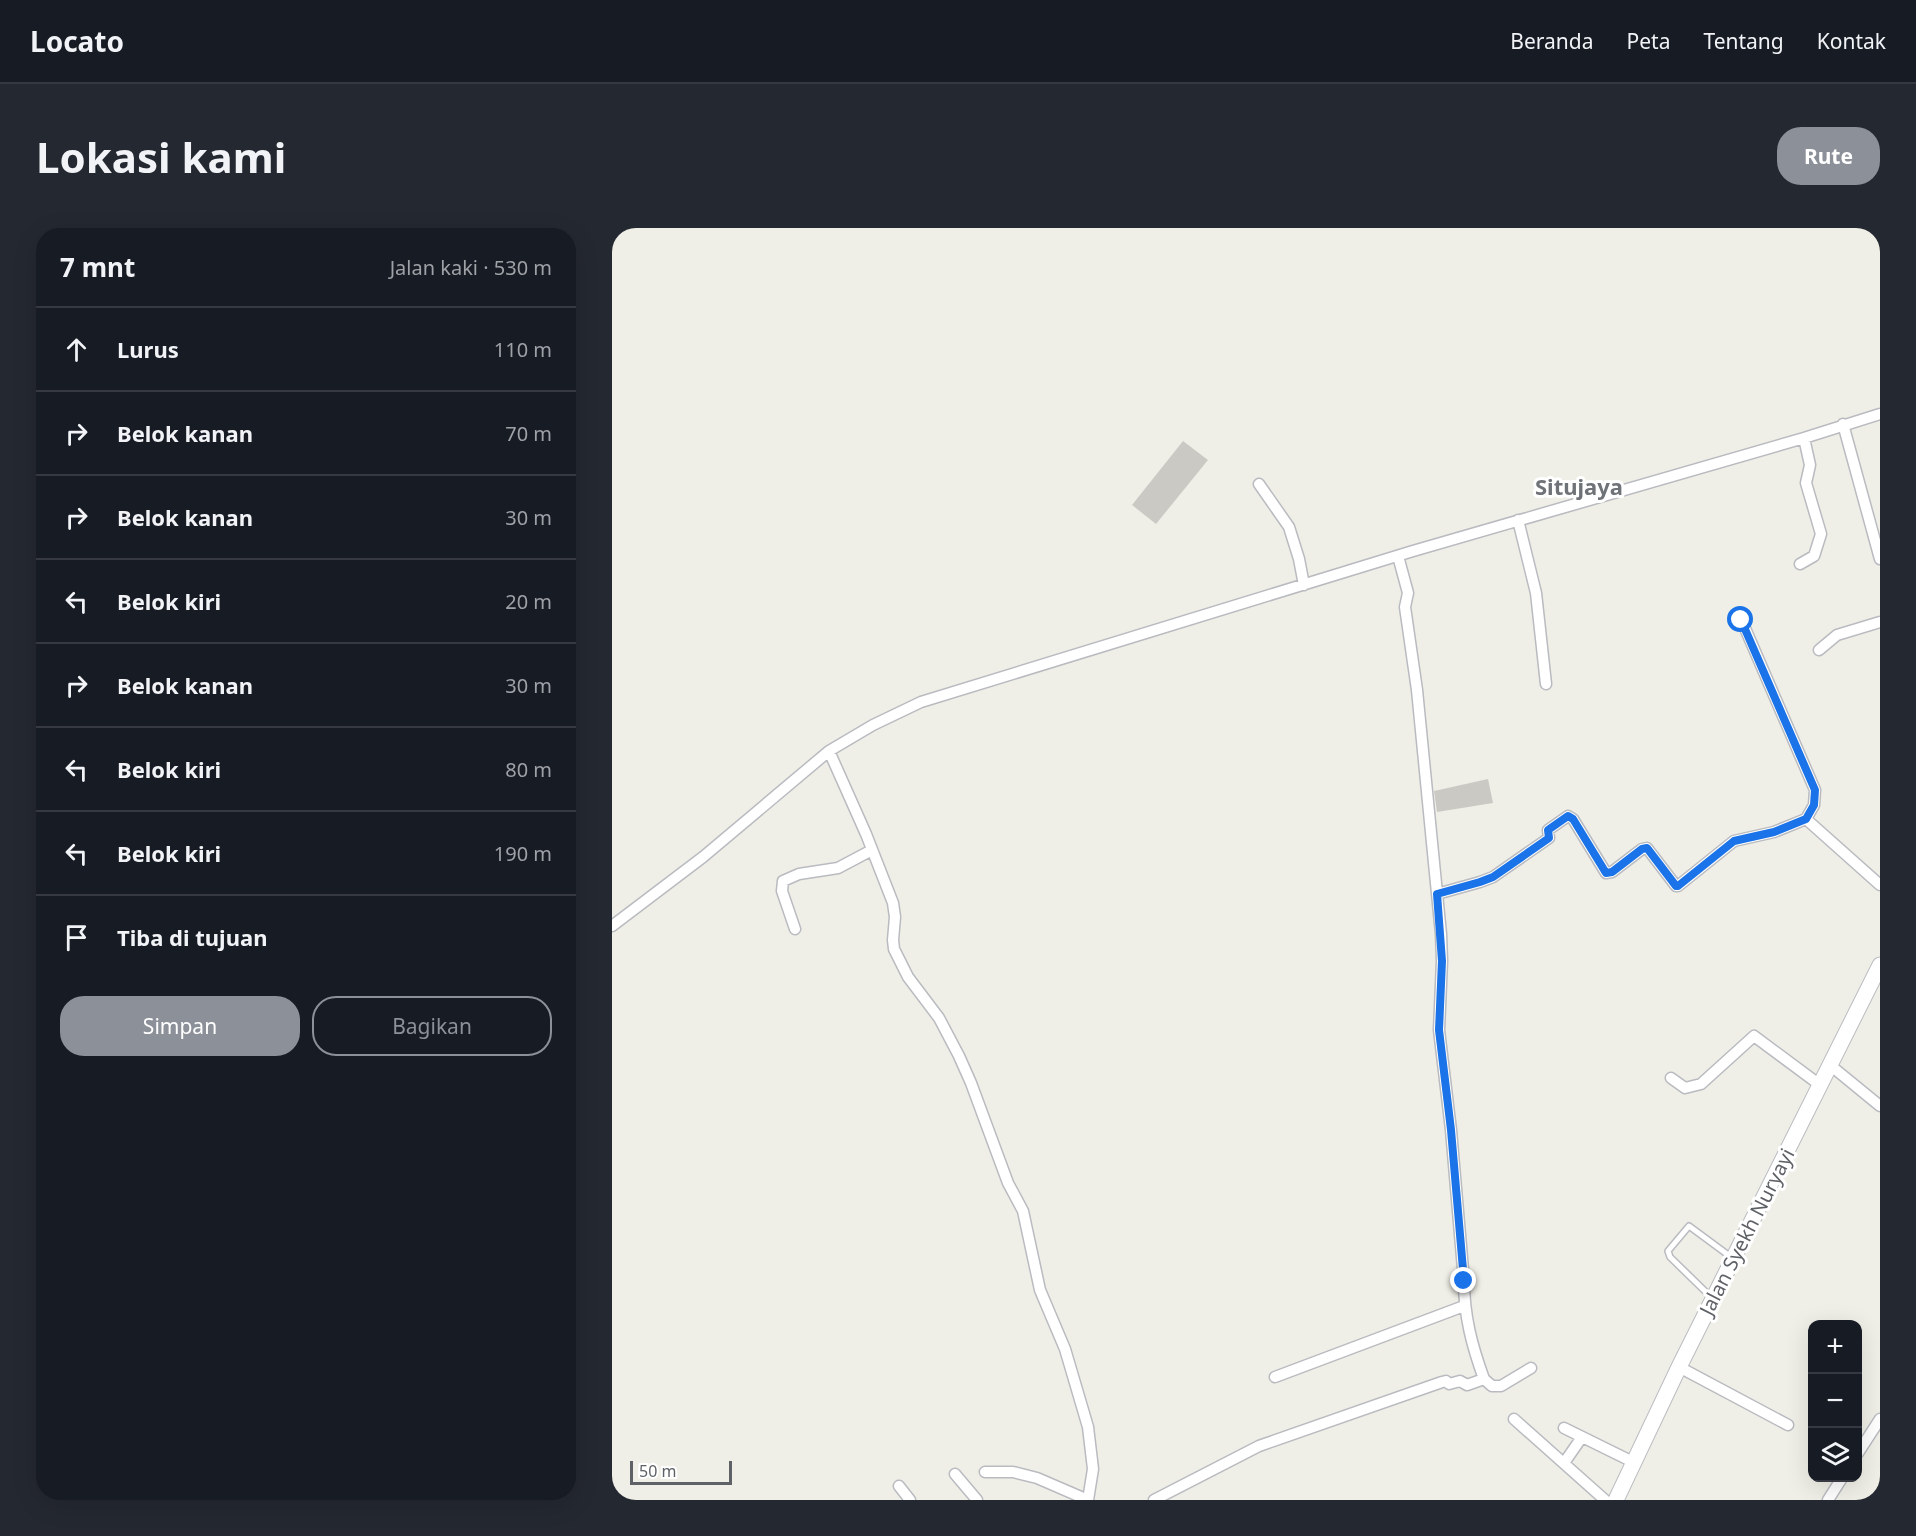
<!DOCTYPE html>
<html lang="id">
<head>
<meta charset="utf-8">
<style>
  body { margin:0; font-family:"Noto Sans",sans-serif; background:#242831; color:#f1f3f6 }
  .controls { position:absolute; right:18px; bottom:18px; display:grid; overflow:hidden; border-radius:12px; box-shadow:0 6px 24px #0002 }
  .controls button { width:54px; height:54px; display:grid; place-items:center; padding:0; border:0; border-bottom:2px solid #363941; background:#171b24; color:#f1f3f6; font:30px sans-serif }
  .scale { position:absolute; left:18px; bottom:15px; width:102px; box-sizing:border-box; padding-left:6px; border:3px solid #5e6166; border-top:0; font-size:16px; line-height:21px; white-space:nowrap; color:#5e6166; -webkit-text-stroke:4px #fff; paint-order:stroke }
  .stop { position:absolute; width:18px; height:18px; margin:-14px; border:4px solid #1a73e8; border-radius:50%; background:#fff }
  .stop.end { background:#1a73e8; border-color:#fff; box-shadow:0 2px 6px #0008 }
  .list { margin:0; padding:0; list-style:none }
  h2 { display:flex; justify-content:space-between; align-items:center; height:78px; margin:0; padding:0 24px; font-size:26px }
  h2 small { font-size:20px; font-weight:400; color:#9ea1a6 }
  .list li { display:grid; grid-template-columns:39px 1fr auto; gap:18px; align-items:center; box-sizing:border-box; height:84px; padding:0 24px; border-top:2px solid #363941 }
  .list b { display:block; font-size:22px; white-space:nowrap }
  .list em { font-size:20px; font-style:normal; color:#9ea1a6 }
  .actions { display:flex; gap:12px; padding:18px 24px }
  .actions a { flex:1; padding:14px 0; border:2px solid #8c9099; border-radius:24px; text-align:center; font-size:21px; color:#8c9099 }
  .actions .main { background:#8c9099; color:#fff }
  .icon { flex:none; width:33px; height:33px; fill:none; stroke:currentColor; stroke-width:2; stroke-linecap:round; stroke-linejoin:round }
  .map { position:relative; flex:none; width:1268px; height:1272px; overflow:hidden; border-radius:24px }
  header { display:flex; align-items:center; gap:36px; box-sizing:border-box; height:84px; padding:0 30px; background:#171b24; border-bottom:2px solid #363941 }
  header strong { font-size:28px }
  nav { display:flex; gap:33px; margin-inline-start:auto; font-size:21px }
  .intro { display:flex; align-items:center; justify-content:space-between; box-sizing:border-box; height:144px; padding:0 36px }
  h1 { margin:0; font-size:42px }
  .button { padding:15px 27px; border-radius:24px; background:#8c9099; color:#fff; font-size:21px; font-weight:700 }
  main { display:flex; gap:36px; padding:0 36px }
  aside { flex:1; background:#171b24; border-radius:24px; box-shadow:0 6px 24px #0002 }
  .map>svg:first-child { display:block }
  .building { fill:#cbc9c4 }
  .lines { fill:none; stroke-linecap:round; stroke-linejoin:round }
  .service-casing { stroke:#b9bbc0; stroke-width:8 }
  .minor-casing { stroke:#b9bbc0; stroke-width:13 }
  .secondary-casing { stroke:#babcc1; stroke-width:17 }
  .service { stroke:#fff; stroke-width:5 }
  .minor { stroke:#fff; stroke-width:10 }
  .secondary { stroke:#fff; stroke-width:15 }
  .route { stroke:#1a73e8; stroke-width:8 }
  .labels { text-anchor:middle; stroke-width:6; stroke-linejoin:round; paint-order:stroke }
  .street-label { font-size:20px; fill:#5e6166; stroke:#fff }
  .quarter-label { font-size:22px; font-weight:bold; fill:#6f7378; stroke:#fff }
</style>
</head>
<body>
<header>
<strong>Locato</strong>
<nav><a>Beranda</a><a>Peta</a><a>Tentang</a><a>Kontak</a></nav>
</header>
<div class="intro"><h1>Lokasi kami</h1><a class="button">Rute</a></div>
<main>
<aside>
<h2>7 mnt<small>Jalan kaki · 530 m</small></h2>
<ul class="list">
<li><svg class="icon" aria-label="ahead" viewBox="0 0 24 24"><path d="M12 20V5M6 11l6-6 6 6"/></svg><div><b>Lurus</b></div><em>110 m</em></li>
<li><svg class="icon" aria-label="right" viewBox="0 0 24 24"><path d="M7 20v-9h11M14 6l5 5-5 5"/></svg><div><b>Belok kanan</b></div><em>70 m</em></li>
<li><svg class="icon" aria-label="right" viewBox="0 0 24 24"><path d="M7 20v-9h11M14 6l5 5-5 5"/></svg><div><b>Belok kanan</b></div><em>30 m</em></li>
<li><svg class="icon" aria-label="left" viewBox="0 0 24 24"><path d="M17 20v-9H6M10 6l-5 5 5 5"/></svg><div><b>Belok kiri</b></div><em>20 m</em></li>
<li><svg class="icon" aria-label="right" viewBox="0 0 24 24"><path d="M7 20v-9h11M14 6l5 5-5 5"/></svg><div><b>Belok kanan</b></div><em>30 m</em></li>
<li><svg class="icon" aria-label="left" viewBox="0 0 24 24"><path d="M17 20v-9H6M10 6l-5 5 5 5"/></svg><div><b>Belok kiri</b></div><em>80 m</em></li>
<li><svg class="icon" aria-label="left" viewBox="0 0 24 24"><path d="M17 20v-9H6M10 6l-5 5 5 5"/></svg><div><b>Belok kiri</b></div><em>190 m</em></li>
<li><svg class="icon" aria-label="arrive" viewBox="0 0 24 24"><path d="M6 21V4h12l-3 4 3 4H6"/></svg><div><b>Tiba di tujuan</b></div></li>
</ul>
<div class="actions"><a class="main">Simpan</a><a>Bagikan</a></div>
</aside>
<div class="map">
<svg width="1268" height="1272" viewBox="0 0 1268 1272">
  <rect width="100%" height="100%" fill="#f0efe7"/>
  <path class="building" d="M 571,213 L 596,232 L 544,296 L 520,277 Z
    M 876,551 L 881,575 L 825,584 L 822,563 Z"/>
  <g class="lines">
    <defs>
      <path id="service" d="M 1100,1070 L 1058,1029 L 1056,1023 L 1077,998 L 1119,1029"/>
      <path id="minor" d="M 1231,196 L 1268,331
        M 647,256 L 677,299 L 687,331 L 692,357
        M 906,292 L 924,365 L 934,456
        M 1188,336 L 1202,328 L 1209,306 L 1194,255 L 1198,237 L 1192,210
        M 1129,391 L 1203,562 L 1202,577 L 1194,591 L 1268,657
        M 1207,422 L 1225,407 L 1268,394
        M 217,523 L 254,606 L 281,675 L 283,689 L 281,712 L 282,721 L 296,749 L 327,790 L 347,828 L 359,855 L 396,955 L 411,983 L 428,1062 L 453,1121 L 476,1199 L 481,1241 L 476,1272
        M 825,666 L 868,654 L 881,649 L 937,610 L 936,602 L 956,588 L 961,591 L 994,645 L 1000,644 L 1030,621 L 1035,620 L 1064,658 L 1066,658 L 1122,613 L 1162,604 L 1194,591
        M 0,698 L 91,629 L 217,523 L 261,497 L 309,474 L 801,323 L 1192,210 L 1268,186
        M 183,701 L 170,663 L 171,653 L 187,646 L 226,640 L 260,622
        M 1218,837 L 1268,878
        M 1059,850 L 1073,860 L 1089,856 L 1142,808 L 1208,857
        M 1067,1139 L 1176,1197
        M 663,1149 L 852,1078
        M 872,1151 L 880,1158 L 889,1158 L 919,1140
        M 902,1191 L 993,1272
        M 952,1200 L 1021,1234
        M 1246,1225 L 1268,1191
        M 952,1235 L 970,1209
        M 373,1244 L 401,1244 L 425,1250 L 476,1272
        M 343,1246 L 365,1272
        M 287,1258 L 298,1272
        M 542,1272 L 647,1218 L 830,1154 L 834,1153 L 837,1156 L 848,1153 L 855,1157 L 872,1151 C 860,1118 852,1088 852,1053 L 839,902 L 827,802 L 830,733 L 829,706 L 805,462 L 793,379 L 796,365 L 786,328
        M 1216,1272 L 1230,1250"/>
      <path id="secondary" d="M 1004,1272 L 1067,1139 L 1268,737"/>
    </defs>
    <use href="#service" class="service-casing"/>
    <use href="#minor" class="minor-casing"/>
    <use href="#secondary" class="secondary-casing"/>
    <use href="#service" class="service"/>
    <use href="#minor" class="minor"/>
    <use href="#secondary" class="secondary"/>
  </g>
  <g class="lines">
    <path class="route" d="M 852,1053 L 839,902 L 827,802 L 830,733 L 825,666 L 868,654 L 881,649 L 937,610 L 936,602 L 956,588 L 961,591 L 994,645 L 1000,644 L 1030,621 L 1035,620 L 1064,658 L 1066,658 L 1122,613 L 1162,604 L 1194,591 L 1202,577 L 1203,562 L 1129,392"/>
  </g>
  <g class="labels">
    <g class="street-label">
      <text transform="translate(1135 1004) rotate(-63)" y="7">Jalan Syekh Nuryayi</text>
    </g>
    <g class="quarter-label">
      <text x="967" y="267">Situjaya</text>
    </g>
  </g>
</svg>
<div class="controls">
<button>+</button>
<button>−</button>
<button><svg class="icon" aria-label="layers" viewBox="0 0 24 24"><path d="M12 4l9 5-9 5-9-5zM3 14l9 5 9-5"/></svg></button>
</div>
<div class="scale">50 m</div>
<div class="stop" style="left:1129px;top:392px"></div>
<div class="stop end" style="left:852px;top:1053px"></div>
</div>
</main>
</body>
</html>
